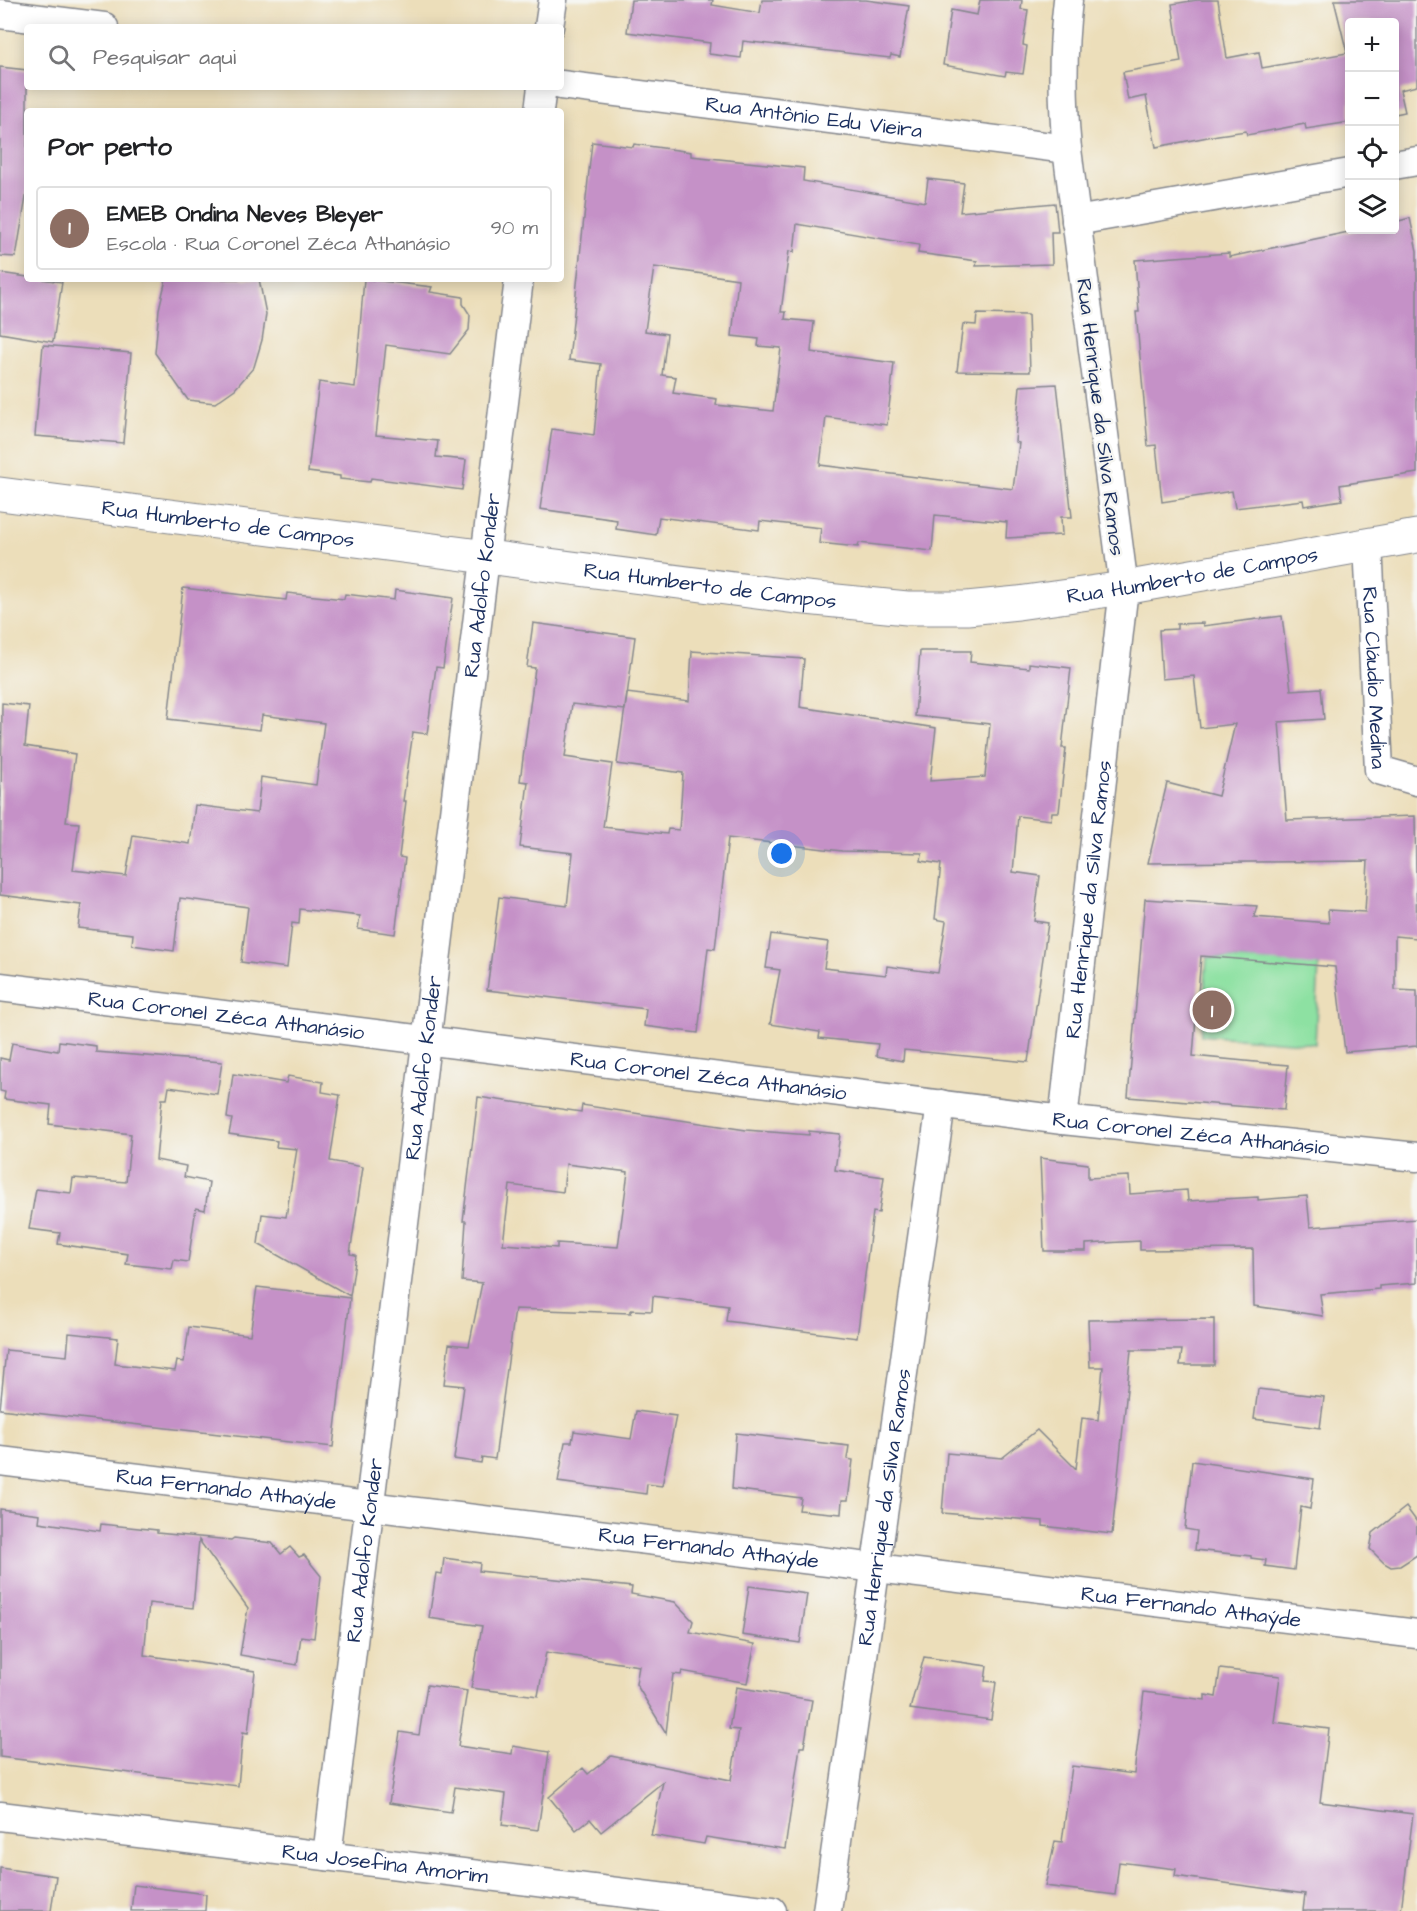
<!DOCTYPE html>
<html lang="pt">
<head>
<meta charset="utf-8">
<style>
  body { margin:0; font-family:"Architects Daughter",sans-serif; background:#f6f6f6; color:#202124 }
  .controls { position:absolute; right:18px; top:18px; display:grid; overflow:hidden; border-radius:6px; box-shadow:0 3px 15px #0003 }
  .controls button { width:54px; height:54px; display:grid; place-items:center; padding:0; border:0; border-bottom:2px solid #e0e0e0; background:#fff; color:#202124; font:30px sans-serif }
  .you { position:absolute; left:782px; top:854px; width:21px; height:21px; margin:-15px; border:4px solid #fff; border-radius:50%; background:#1a73e8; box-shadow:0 0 0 9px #1a73e833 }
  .badge { display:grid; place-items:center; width:39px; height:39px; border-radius:50%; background:#d1495b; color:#fff; font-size:20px; font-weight:700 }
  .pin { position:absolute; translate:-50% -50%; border:3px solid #fff; box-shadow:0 2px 6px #0006 }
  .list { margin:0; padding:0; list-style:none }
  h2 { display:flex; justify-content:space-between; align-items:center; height:78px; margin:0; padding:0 24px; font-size:26px }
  h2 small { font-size:20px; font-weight:400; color:#757577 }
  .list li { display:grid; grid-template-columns:39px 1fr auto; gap:18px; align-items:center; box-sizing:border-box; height:84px; margin:0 12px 12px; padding:0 12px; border:2px solid #e0e0e0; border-radius:6px }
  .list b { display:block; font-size:22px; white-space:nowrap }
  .list p { margin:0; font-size:20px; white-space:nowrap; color:#757577 }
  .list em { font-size:20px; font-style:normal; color:#757577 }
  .icon { flex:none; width:33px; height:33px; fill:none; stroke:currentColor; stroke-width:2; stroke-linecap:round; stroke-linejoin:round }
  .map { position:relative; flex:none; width:1417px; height:1911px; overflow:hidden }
  .search { position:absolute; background:#fff; box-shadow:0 3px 15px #0003; left:24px; top:24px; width:540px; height:66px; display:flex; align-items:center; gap:15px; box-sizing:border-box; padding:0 21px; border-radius:6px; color:#757577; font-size:22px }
  .panel { position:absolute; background:#fff; box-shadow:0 3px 15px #0003; left:24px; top:108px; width:540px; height:174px; border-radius:6px }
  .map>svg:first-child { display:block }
  .green { fill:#8de1a2; stroke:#548880; stroke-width:1.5 }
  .building { fill:#c591c7; fill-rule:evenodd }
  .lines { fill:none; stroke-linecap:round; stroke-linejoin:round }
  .minor-casing { stroke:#84868c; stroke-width:31 }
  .secondary-casing { stroke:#84868c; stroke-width:35 }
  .minor { stroke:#fff; stroke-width:28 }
  .secondary { stroke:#fff; stroke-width:33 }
  .labels { text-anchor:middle; stroke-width:5; stroke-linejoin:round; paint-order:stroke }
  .street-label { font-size:21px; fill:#1b2f5e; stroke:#f6f6f2 }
</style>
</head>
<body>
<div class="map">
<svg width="1417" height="1911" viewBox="0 0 1417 1911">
  <rect width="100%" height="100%" fill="#f6f6f2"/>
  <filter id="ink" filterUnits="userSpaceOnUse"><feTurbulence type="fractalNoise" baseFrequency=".0167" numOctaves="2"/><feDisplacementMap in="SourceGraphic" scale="12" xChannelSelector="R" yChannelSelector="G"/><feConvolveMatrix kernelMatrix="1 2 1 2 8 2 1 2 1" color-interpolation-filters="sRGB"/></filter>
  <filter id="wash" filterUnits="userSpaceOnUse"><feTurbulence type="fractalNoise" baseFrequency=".008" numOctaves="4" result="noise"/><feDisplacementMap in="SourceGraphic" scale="24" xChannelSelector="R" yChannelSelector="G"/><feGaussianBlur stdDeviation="1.35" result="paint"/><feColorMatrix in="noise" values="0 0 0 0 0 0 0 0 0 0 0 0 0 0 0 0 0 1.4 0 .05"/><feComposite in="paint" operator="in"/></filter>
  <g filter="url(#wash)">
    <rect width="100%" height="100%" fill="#ecdeba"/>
    <path class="green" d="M 1207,957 L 1319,964 L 1315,1044 L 1201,1035 Z"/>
    <g id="blocks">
      <path class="building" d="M 631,0 L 713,0 L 712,5 L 760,13 L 762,0 L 866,0 L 909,6 L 900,57 L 891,55 L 890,58 L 743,41 L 741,58 L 709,54 L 710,43 L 627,32 Z
        M 980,0 L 1022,0 L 1021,9 L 1028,10 L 1023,45 L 1027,46 L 1023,74 L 1006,72 L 1005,76 L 943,65 L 951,10 L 977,15 Z
        M 1197,0 L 1218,0 L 1227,58 L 1259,52 L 1262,68 L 1347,53 L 1334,0 L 1417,0 L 1417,86 L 1400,90 L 1405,112 L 1395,114 L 1395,22 L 1350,22 L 1350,122 L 1306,129 L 1305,124 L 1247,135 L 1246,131 L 1218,135 L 1156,147 L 1146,96 L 1128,100 L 1123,72 L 1181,62 L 1172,4 Z
        M 0,67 L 27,70 L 27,191 L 16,257 L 0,256 Z
        M 592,142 L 633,147 L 634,144 L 691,152 L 691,156 L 804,168 L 803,181 L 925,202 L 928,179 L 964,183 L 960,212 L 1055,203 L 1058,232 L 1051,232 L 1052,264 L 976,266 L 977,261 L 918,253 L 919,245 L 797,224 L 794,252 L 789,251 L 781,312 L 786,312 L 785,319 L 814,322 L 811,352 L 894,363 L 887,425 L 826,417 L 820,465 L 1013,489 L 1019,443 L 1015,442 L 1020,386 L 1057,384 L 1072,517 L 1061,517 L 1062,535 L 1006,538 L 1007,522 L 935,515 L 932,551 L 859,543 L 858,547 L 819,543 L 821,528 L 760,521 L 759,530 L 659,517 L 656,535 L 616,529 L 617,520 L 540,509 L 552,429 L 594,435 L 601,364 L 569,360 ZM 654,267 L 738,279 L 732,336 L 759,339 L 758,346 L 781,348 L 773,411 L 716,405 L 717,399 L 673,393 L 676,377 L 662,375 L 667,334 L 645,331 Z
        M 1410,218 L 1417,251 L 1417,473 L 1340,485 L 1342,500 L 1304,506 L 1303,500 L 1235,508 L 1232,491 L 1162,502 L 1156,445 L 1148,446 L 1136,312 L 1139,312 L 1135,260 L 1229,253 L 1229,257 L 1358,230 L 1395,230 L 1395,222 Z
        M 0,273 L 62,282 L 53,342 L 0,333 Z
        M 166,279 L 259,279 L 266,314 L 262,340 L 254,367 L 235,389 L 215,403 L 188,400 L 155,353 L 159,309 Z
        M 364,279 L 432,287 L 430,292 L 463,297 L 463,304 L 470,315 L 469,330 L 450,354 L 386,345 L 376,435 L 438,441 L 436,457 L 466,460 L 462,490 L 371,478 L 370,482 L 340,479 L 340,476 L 308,472 L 319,382 L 355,387 Z
        M 977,314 L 1028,315 L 1030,372 L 957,371 L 963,324 L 976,325 Z
        M 43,345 L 131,353 L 123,443 L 35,436 Z
        M 183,588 L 286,600 L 287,593 L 344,599 L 345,594 L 394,600 L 395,590 L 453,598 L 443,668 L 436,667 L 427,734 L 413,732 L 403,801 L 406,801 L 399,857 L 405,858 L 395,934 L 358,929 L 360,916 L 300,909 L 299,924 L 292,923 L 287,968 L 241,962 L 248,907 L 180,898 L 174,951 L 132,945 L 133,934 L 78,928 L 81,905 L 0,895 L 2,703 L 29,706 L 25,746 L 75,754 L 66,822 L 79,823 L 73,870 L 126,876 L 133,835 L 190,844 L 195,805 L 257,813 L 261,777 L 316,785 L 324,723 L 262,715 L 260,730 L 168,719 Z
        M 1282,616 L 1291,690 L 1321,688 L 1324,719 L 1279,722 L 1287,820 L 1415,816 L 1417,938 L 1395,936 L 1395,990 L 1417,991 L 1417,1046 L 1345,1052 L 1335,967 L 1201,956 L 1193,1056 L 1288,1065 L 1284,1110 L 1128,1097 L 1145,899 L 1257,906 L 1254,917 L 1329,923 L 1328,910 L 1365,912 L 1368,861 L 1148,863 L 1167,783 L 1218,796 L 1235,724 L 1200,728 L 1194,676 L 1162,679 L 1159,630 L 1177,629 L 1177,624 L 1203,623 L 1203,626 Z
        M 533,623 L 635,637 L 625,710 L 572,704 L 565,757 L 612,764 L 603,827 L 667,834 L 668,829 L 679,830 L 683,773 L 617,764 L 627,693 L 689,701 L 692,651 L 804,659 L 800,707 L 936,728 L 930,781 L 985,777 L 990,724 L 915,716 L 920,651 L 971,651 L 970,662 L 1029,668 L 1029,663 L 1071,668 L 1062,748 L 1066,748 L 1059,812 L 1052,812 L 1051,820 L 1018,816 L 1013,872 L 1040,876 L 1034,921 L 1048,923 L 1028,1062 L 904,1050 L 903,1061 L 876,1056 L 878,1044 L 819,1038 L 820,1032 L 770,1024 L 780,970 L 766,968 L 771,934 L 828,942 L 824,968 L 886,975 L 887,966 L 938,973 L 946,921 L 935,919 L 941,864 L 921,861 L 922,853 L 842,851 L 728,838 L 715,949 L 708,948 L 698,1033 L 644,1026 L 646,1009 L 487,990 L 499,897 L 567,906 L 573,853 L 520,847 L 528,782 L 520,781 L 535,668 L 527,667 Z
        M 59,1041 L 96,1046 L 96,1052 L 222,1062 L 217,1094 L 169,1087 L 167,1099 L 162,1099 L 156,1160 L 186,1166 L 184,1177 L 209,1182 L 205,1210 L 196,1208 L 188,1262 L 174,1260 L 172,1269 L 126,1264 L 128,1254 L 58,1244 L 60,1233 L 29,1229 L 36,1189 L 71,1193 L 73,1178 L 126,1182 L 131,1134 L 49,1124 L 51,1105 L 4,1099 L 5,1092 L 0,1091 L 0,1058 L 9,1060 L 12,1043 L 58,1051 Z
        M 233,1074 L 286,1083 L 288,1076 L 323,1082 L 322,1092 L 340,1095 L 330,1161 L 363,1167 L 350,1254 L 356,1255 L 350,1296 L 258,1244 L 262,1214 L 286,1217 L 297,1149 L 276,1147 L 277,1141 L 229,1134 L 232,1119 L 227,1118 Z
        M 478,1097 L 581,1112 L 582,1105 L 746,1130 L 809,1135 L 809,1131 L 840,1134 L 835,1170 L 884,1177 L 879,1213 L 873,1212 L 857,1338 L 726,1321 L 728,1306 L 653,1296 L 652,1311 L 631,1310 L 631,1313 L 515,1309 L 495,1459 L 482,1457 L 481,1463 L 454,1459 L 464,1386 L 444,1384 L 449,1344 L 469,1346 L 482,1283 L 462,1281 L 466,1221 L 463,1221 ZM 566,1164 L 628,1172 L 618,1247 L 557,1243 L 557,1248 L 503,1244 L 510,1185 L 563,1192 Z
        M 1040,1158 L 1088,1164 L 1088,1178 L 1129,1176 L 1130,1194 L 1187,1190 L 1188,1201 L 1258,1197 L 1258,1200 L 1307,1196 L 1310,1227 L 1417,1219 L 1417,1283 L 1379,1286 L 1379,1289 L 1320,1294 L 1323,1316 L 1254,1306 L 1253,1249 L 1140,1250 L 1140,1241 L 1086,1244 L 1086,1251 L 1044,1251 Z
        M 257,1287 L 350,1298 L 333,1447 L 0,1409 L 6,1350 L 67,1356 L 69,1333 L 118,1338 L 115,1364 L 175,1371 L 177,1361 L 184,1362 L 189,1327 L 250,1335 Z
        M 1214,1319 L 1214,1365 L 1180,1365 L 1182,1350 L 1131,1350 L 1112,1534 L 1043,1526 L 1043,1521 L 942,1513 L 947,1453 L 1002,1458 L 1037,1430 L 1076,1469 L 1082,1418 L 1098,1420 L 1103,1367 L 1090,1367 L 1088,1320 Z
        M 1258,1389 L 1324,1397 L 1320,1428 L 1254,1419 Z
        M 636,1411 L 676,1416 L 662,1486 L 647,1484 L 646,1494 L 558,1482 L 565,1442 L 572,1442 L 574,1431 L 631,1439 Z
        M 736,1433 L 849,1446 L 847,1459 L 853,1460 L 848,1500 L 842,1500 L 841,1514 L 799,1510 L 801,1498 L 732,1489 Z
        M 1192,1461 L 1314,1479 L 1310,1509 L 1301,1507 L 1294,1570 L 1265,1566 L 1266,1560 L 1251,1558 L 1251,1556 L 1195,1550 L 1197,1531 L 1185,1529 Z
        M 1406,1507 L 1417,1522 L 1417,1555 L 1400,1566 L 1391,1567 L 1384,1563 L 1370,1549 L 1373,1533 Z
        M 0,1509 L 40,1514 L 39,1522 L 100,1531 L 101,1524 L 157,1530 L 157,1533 L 231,1540 L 234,1538 L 272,1543 L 281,1554 L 290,1547 L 299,1557 L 304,1555 L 321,1576 L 314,1638 L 301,1636 L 297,1665 L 240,1655 L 248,1608 L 199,1540 L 193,1608 L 149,1603 L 144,1655 L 255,1671 L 248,1733 L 243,1732 L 238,1786 L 0,1757 Z
        M 444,1558 L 480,1563 L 479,1571 L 632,1587 L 631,1594 L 675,1602 L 693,1621 L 690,1632 L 755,1644 L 747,1683 L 682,1671 L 681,1675 L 673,1674 L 666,1733 L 636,1684 L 639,1666 L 546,1652 L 538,1696 L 471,1688 L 482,1626 L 429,1618 L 436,1573 L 442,1574 Z
        M 749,1586 L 807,1594 L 800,1643 L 742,1635 Z
        M 924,1657 L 987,1666 L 985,1681 L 996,1682 L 991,1720 L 910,1709 Z
        M 1220,1669 L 1280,1676 L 1274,1722 L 1329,1729 L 1320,1802 L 1413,1814 L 1401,1911 L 1303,1911 L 1305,1894 L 1175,1876 L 1176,1869 L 1119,1862 L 1115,1895 L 1045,1886 L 1055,1841 L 1062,1842 L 1072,1766 L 1134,1774 L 1144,1692 L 1205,1700 L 1205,1695 L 1216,1697 Z
        M 427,1685 L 467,1691 L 458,1746 L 512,1754 L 513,1746 L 549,1752 L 538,1830 L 502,1825 L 506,1794 L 455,1787 L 451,1812 L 389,1803 L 400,1732 L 419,1735 Z
        M 736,1687 L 812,1700 L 804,1747 L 800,1747 L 785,1849 L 706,1837 L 704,1844 L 651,1835 L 663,1782 L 601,1832 L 590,1819 L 576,1830 L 549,1797 L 583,1768 L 588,1774 L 611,1756 L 731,1780 L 739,1730 L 729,1729 Z
        M 0,1868 L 56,1876 L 51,1911 L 0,1911 Z
        M 134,1885 L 206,1894 L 205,1911 L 131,1911 Z"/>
    </g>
  </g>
  <g filter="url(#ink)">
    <use href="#blocks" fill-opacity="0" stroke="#84868c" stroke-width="1.5"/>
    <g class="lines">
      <defs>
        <g id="minor">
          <path d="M 0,14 L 104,27"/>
          <path d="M 549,27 L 553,0"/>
          <path id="s1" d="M 561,85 L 1067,149"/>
          <path d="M 539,111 L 542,87"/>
          <path d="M 1394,165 L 1417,161"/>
          <path d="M 1076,221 L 1350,173"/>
          <path id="s2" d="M 1368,544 L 1379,770 L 1417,781"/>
          <path id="s3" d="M 0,987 L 1063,1120 L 1417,1157"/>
          <path id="s4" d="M 1063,1120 L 1124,588 L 1067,149 C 1062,98 1062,51 1068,0"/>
          <path id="s5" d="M 0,1461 L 1417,1634"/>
          <path id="s6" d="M 0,1816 L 772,1911"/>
          <path id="s7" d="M 327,1856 L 519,279"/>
          <path id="s8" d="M 827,1911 L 941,1104"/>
        </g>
        <g id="secondary">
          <path id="s9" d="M 0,494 L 796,597 L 907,608 L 967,608 L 1018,603 L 1124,588 L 1417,536"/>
        </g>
      </defs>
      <use href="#minor" class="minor-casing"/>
      <use href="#secondary" class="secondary-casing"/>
      <use href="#minor" class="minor"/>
      <use href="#secondary" class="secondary"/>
    </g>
  </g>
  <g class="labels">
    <g class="street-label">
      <text dy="7" stroke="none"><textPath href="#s1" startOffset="255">Rua Antônio Edu Vieira</textPath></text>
      <text transform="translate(1101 417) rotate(83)" y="7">Rua Henrique da Silva Ramos</text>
      <text dy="7" stroke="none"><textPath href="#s9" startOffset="230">Rua Humberto de Campos</textPath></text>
      <text dy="7" stroke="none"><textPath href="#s9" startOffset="1202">Rua Humberto de Campos</textPath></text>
      <text dy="7" stroke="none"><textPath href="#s7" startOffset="1280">Rua Adolfo Konder</textPath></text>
      <text dy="7" stroke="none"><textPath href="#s9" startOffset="716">Rua Humberto de Campos</textPath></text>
      <text dy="7" stroke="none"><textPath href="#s2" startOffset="134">Rua Cláudio Medina</textPath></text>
      <text dy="7" stroke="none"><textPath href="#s4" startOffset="222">Rua Henrique da Silva Ramos</textPath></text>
      <text dy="7" stroke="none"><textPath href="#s3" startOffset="228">Rua Coronel Zéca Athanásio</textPath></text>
      <text dy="7" stroke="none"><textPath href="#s7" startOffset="794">Rua Adolfo Konder</textPath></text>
      <text dy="7" stroke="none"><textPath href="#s3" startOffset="714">Rua Coronel Zéca Athanásio</textPath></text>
      <text dy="7" stroke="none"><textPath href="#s3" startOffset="1200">Rua Coronel Zéca Athanásio</textPath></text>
      <text dy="7" stroke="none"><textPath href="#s5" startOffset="228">Rua Fernando Athaýde</textPath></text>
      <text dy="7" stroke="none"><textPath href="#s8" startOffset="408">Rua Henrique da Silva Ramos</textPath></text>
      <text dy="7" stroke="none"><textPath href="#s5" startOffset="714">Rua Fernando Athaýde</textPath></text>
      <text dy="7" stroke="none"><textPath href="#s7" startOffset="308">Rua Adolfo Konder</textPath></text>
      <text dy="7" stroke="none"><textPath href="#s5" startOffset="1200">Rua Fernando Athaýde</textPath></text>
      <text dy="7" stroke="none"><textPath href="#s6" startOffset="388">Rua Josefina Amorim</textPath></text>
    </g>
  </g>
</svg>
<div class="controls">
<button>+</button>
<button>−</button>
<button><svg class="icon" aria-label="locate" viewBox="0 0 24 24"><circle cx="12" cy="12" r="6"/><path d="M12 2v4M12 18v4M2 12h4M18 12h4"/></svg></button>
<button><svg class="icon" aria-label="layers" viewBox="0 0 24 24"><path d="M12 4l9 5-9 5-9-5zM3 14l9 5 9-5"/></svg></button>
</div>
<div class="you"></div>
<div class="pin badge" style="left:1212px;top:1010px;background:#8d6e63">1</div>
<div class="search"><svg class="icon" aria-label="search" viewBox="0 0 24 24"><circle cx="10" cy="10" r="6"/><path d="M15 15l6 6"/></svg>Pesquisar aqui</div>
<section class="panel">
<h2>Por perto<small></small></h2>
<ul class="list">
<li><span class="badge" style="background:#8d6e63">1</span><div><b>EMEB Ondina Neves Bleyer</b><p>Escola · Rua Coronel Zéca Athanásio</p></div><em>90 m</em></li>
</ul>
</section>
</div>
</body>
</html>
